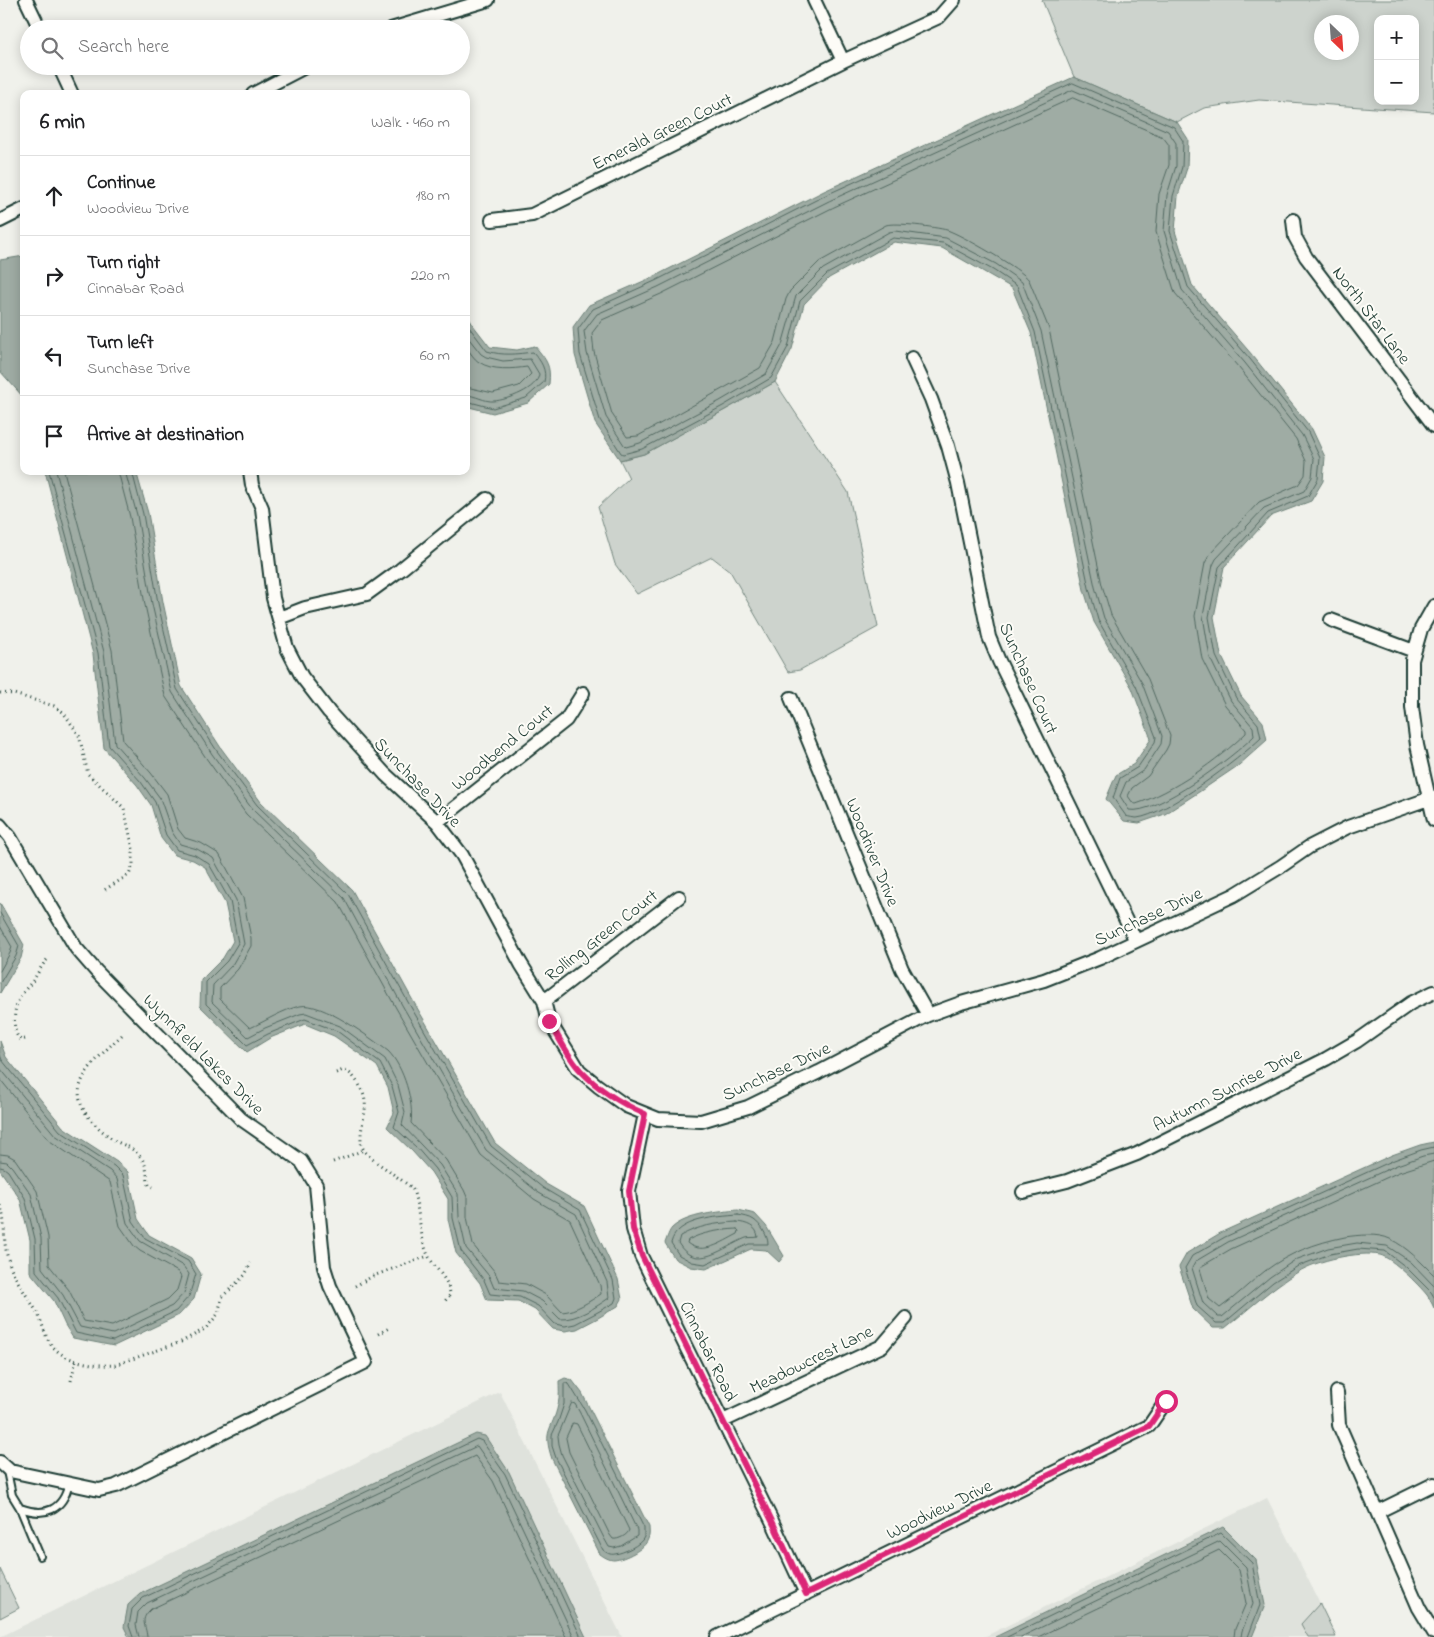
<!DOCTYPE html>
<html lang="en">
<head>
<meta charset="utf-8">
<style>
  body { margin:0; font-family:"Indie Flower",sans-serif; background:#f2f2f2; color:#202124 }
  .controls { position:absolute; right:15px; top:15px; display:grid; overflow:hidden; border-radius:10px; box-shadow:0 2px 12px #0003 }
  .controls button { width:45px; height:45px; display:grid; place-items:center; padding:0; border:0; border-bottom:1px solid #e0e0e0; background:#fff; color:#202124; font:25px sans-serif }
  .compass { position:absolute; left:1314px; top:15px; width:45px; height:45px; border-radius:50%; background:#fff; box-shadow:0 2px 12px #0003; rotate:155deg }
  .stop { position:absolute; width:15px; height:15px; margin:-11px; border:4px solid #db2777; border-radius:50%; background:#fff }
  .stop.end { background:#db2777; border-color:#fff; box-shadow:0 1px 5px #0008 }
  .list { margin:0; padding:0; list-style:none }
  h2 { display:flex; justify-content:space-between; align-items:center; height:65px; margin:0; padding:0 20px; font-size:21px }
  h2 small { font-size:16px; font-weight:400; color:#757577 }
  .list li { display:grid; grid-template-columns:32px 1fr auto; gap:15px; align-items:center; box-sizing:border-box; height:80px; padding:0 20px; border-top:1px solid #e0e0e0 }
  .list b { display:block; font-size:19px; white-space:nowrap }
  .list p { margin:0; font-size:16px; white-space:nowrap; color:#757577 }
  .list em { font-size:16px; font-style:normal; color:#757577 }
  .icon { flex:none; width:28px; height:28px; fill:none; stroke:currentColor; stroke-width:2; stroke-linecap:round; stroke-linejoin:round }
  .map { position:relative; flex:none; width:1434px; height:1637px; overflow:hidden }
  .search { position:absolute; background:#fff; box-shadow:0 2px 12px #0003; left:20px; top:20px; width:450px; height:55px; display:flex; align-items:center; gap:12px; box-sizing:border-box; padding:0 18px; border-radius:28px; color:#757577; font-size:19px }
  .panel { position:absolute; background:#fff; box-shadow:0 2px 12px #0003; left:20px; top:90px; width:450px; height:385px; border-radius:10px }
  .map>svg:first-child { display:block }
  .built { fill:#dfe2dc }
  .green { fill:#cdd3cd; stroke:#768880; fill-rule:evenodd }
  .water { fill:#9faca4; stroke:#6c8077 }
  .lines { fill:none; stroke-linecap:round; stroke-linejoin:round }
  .shore { stroke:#526961; stroke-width:1 }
  .service-casing { stroke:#1f3d34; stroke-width:10 }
  .minor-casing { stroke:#1f3d34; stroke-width:16 }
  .path { stroke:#1f3d34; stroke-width:3; stroke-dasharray:1 4; stroke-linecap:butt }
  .service { stroke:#fdfcf7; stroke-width:6 }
  .minor { stroke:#fdfcf7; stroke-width:12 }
  .route { stroke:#db2777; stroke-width:6 }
  .labels { text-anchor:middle; stroke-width:4; stroke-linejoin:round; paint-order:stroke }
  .street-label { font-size:18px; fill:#1f3d34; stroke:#fdfcf7 }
</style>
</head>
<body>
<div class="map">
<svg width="1434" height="1637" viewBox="0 0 1434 1637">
  <rect width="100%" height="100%" fill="#f0f1eb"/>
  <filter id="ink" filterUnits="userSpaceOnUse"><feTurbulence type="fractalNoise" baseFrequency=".02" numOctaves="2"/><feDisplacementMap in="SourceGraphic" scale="10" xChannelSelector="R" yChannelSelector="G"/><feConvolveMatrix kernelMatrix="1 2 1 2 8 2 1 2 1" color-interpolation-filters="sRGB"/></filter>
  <g filter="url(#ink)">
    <path class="built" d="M 500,1392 L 622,1637 L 0,1637 Z
      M 1267,1498 L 1320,1603 L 1302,1624 L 1308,1637 L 984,1637 Z"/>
    <path class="green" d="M 1042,0 L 1434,0 L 1434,112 L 1259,100 L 1204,108 L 1177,122 L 1074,77 ZM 1378,19 L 1415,19 L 1415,101 L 1378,101 ZM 1322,22 L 1352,22 L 1352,52 L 1322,52 Z
      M 775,382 L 848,492 L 878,627 L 800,670 L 788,672 L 730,571 L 712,557 L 637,594 L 615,564 L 598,507 L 629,478 L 620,460 L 644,454 L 725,410 Z
      M 0,1569 L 19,1608 L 0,1618 Z
      M 1320,1603 L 1320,1604 L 1336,1637 L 1308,1637 L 1301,1624 Z"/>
    <path class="water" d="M 1074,77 L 1177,122 L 1188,139 L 1187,168 L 1178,196 L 1175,231 L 1192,285 L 1253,356 L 1312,429 L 1325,457 L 1323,481 L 1311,501 L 1271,516 L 1224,567 L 1214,617 L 1221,655 L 1241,696 L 1263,722 L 1267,740 L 1239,765 L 1202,790 L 1165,814 L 1139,823 L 1124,821 L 1106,799 L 1116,775 L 1134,764 L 1151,739 L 1132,688 L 1094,622 L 1084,590 L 1031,333 L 1012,288 L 942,248 L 894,242 L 829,278 L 804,304 L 792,349 L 775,382 L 725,410 L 644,454 L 620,460 L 595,423 L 575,355 L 573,327 L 589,305 L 653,277 L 824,191 Z
      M 24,256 L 24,398 L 0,371 L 0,260 Z
      M 466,313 L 473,325 L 490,347 L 517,350 L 535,346 C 547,361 551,365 549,384 L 528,403 L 493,413 L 469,407 L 466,404 Z
      M 45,471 L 136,471 L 148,513 L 163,602 L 181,686 L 221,748 L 261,802 L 352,890 L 412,999 L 495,1143 L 546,1184 L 584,1206 L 618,1279 L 622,1299 L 618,1306 L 598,1318 L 577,1329 L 565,1331 L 553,1329 L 535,1310 L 518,1301 L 487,1300 L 480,1283 L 456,1253 L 448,1219 L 448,1199 L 431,1172 L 412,1151 L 387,1127 L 394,1113 L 388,1087 L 377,1066 L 334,1036 L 305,1024 L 270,1038 L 247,1052 L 200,1006 L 201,980 L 223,958 L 233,941 L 225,903 L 205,867 L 193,860 L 174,855 L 161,838 L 151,805 L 137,785 L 104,748 L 93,654 Z
      M 0,903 L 24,945 L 21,958 L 0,993 Z
      M 0,1041 L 6,1057 L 63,1127 L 117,1162 L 128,1172 L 138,1219 L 149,1235 L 191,1258 L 201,1274 L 194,1299 L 179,1315 L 114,1346 L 73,1338 L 65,1325 L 54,1301 L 30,1272 L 30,1240 L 20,1199 L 0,1170 Z
      M 1434,1142 L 1434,1308 C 1432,1304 1430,1299 1427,1295 C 1419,1285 1392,1258 1380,1255 C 1359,1251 1317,1260 1298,1272 C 1272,1287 1249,1309 1225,1328 L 1213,1328 L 1193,1309 L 1179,1267 L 1187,1253 L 1222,1232 L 1392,1155 L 1420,1145 Z
      M 738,1210 L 755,1214 L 766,1226 L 784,1256 L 779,1262 L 766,1250 L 751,1249 L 706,1269 L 691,1267 L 675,1259 L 665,1243 C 667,1238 669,1231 672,1228 C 687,1214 719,1212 738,1210 Z
      M 565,1378 L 572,1380 L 582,1393 L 649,1527 C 649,1531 650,1535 648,1539 C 645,1549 625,1559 614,1560 C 609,1560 604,1557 600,1554 L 552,1459 C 542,1429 552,1432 558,1405 C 560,1397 559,1388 559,1381 Z
      M 476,1434 L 485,1436 L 509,1472 L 586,1637 L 129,1637 L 124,1627 L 128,1605 L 140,1594 Z
      M 1223,1527 L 1256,1560 L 1265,1605 L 1252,1637 L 995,1637 Z"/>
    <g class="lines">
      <path class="shore" d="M 1073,83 L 1174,127 L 1183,141 L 1182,167 L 1173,196 L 1170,231 L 1188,287 L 1250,359 L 1308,432 L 1320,458 L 1318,479 L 1308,496 L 1268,513 L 1219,567 L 1209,617 L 1216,656 L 1236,698 L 1258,724 L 1261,738 C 1239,759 1166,815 1137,818 C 1134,818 1129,817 1126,816 L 1113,798 L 1120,778 L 1138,767 L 1155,742 L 1156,737 L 1136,686 L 1098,620 L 1089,588 L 1035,332 L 1017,286 L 993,270 L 943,243 L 893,238 L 827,274 L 800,301 L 788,347 L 771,378 L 723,406 L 642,449 L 623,454 L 621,453 L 600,420 L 580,354 L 578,329 L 593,309 L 655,281 L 826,195 Z
        M 1073,90 L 1168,131 L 1176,143 L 1176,166 L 1167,195 L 1164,231 L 1182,290 L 1245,363 L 1302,435 L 1314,459 L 1312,477 L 1304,491 L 1264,508 L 1216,559 L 1213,565 L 1203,616 L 1210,658 L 1231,701 L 1253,727 L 1254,736 C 1234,756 1156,816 1129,810 L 1120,796 L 1126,782 L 1144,770 L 1161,744 L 1162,736 L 1142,683 L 1104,618 L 1095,587 L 1041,331 L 1022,282 L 996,264 L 946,238 L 895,231 L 889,232 L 823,269 L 796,296 L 782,345 L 766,374 L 720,401 L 640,443 L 626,447 L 624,445 L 606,417 L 587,353 L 584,331 L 597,314 L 658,287 L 829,201 Z
        M 1073,98 L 1163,137 L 1169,145 L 1169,165 L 1159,194 L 1156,232 L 1175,293 L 1239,368 L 1296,439 L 1306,461 L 1305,475 L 1298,485 L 1259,502 L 1210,554 L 1205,563 L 1195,616 L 1202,659 L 1225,705 L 1246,730 L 1246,733 C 1218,760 1173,792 1136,804 L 1133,803 L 1128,796 L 1132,788 L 1148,776 L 1166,750 L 1169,744 L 1170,736 L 1148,679 L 1111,615 L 1102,585 L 1049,329 L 1029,280 C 1023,270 960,234 947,230 C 935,227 896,222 886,225 L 819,262 L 790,291 L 786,299 L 775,342 L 760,368 L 638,436 L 627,437 L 612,414 L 594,352 L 592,333 L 602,320 L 661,294 L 832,208 Z
        M 466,323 L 487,351 C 503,356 517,354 533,352 C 541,361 547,370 544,382 L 526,398 L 493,408 L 466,401
        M 466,335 L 481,354 L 486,357 L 503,361 L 530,359 L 539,374 C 538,389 507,400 494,401 C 485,402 475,395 466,395
        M 466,347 C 470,352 474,359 479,362 C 492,371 513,369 527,367 L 531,374 L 519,386 L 493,393 L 466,387
        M 49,471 L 98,653 L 109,746 L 141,782 L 155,802 L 166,835 L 177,850 L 195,855 L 209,864 L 230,901 L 238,943 L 227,961 L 206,982 L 206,1004 L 247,1045 L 268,1034 L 305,1019 L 337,1031 L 380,1063 L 392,1086 L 399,1112 L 394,1127 L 416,1147 L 435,1169 L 452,1197 L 453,1218 L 461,1251 L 484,1280 L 490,1294 L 520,1297 L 538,1306 L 555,1324 L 565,1326 L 575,1324 L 596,1313 L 614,1303 L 616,1298 L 613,1280 L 580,1210 L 543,1188 L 491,1146 L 408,1002 L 348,894 L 257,805 L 217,751 L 177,689 L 158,603 L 143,514 L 132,471
        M 56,471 L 104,652 L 115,744 L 145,778 L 160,798 L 172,832 L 180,844 L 197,849 L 213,858 L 236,900 L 244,944 L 232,965 L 213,985 L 212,1002 L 248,1037 L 265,1028 L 300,1014 L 306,1013 L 340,1026 L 385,1059 L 398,1085 L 405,1112 L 402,1125 L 440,1165 L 458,1194 L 459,1217 L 466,1248 L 489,1276 L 494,1288 L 523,1291 L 542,1301 L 560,1319 C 577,1320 596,1307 609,1298 L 607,1282 L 576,1214 L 539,1193 L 486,1150 L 402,1005 L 344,898 L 252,809 L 212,754 L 172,692 L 152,604 L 137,515 L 125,471
        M 64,471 L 112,650 L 123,741 L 151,773 L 167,794 L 178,829 L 185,838 L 201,843 L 219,854 L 243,898 L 251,938 L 251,946 L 238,969 L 220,988 L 220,999 L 250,1028 C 266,1021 282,1010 300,1006 C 322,1001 370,1038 388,1051 C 404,1067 414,1103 411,1123 L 446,1160 L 464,1190 L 467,1197 L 467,1217 L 473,1245 L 495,1272 L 499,1281 L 526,1284 L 546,1295 L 562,1312 C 576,1311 590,1301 601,1294 L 600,1285 L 570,1220 L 534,1199 L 481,1155 L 396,1008 L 338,902 L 246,814 L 206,758 L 165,696 L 145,605 L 130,517 L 118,471
        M 0,913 L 19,946 L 16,956 L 0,983
        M 0,926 L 12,947 L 10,953 L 0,971
        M 0,1055 L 2,1060 L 60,1131 L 114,1166 L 123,1175 L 133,1221 L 145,1238 L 188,1261 L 196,1274 L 189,1296 L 176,1311 L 113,1341 L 76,1333 L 58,1298 L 36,1271 L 35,1239 L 25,1198 L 8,1171 L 4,1168 L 0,1167
        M 0,1068 L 55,1135 L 110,1171 L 117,1179 L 127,1223 L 140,1241 L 183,1266 L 189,1274 L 184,1293 L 172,1306 L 113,1334 L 80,1327 L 63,1295 L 42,1268 L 41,1238 L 31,1194 L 12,1167 L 7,1162 L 0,1161
        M 0,1079 L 50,1141 L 110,1182 L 120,1226 L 134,1246 L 140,1251 L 178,1272 L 181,1277 L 177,1290 L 168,1299 L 112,1326 L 84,1321 L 69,1290 L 49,1265 L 48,1237 L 37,1191 L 15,1159 L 8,1155 L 0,1154
        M 1434,1147 L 1421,1150 L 1394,1160 L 1225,1237 L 1192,1256 L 1185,1268 L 1197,1306 L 1216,1323 L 1224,1323 L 1273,1282 L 1298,1266 L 1330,1254 L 1358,1249 L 1385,1251 L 1406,1267 L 1431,1292 L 1434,1297
        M 1434,1154 L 1423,1156 L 1397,1165 L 1228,1242 L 1196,1261 L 1192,1268 L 1203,1303 L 1218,1317 L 1222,1317 L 1270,1277 L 1295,1260 L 1328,1248 L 1357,1243 L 1387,1246 L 1411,1262 L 1434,1286
        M 1434,1161 L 1399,1172 L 1231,1249 L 1202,1266 L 1200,1269 L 1209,1299 L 1220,1308 C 1236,1297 1249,1283 1265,1271 C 1289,1253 1315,1243 1345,1237 C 1358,1235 1378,1233 1390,1239 C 1407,1247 1421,1262 1434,1275
        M 738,1215 C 743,1216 750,1217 754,1220 C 761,1225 768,1236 768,1244 L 749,1244 L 705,1264 L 692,1262 L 679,1255 L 671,1243 C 677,1218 717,1217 738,1215 Z
        M 737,1222 C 746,1223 757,1226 758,1237 C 754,1238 750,1237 746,1238 C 723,1247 696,1273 678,1243 L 680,1236 C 698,1226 716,1223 737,1222 Z
        M 737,1229 L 739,1231 L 738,1234 C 722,1242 703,1256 687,1243 L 688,1240 C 703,1232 720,1230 737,1229 Z
        M 566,1383 L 569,1384 L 585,1410 L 644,1528 C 644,1531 644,1534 644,1537 C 641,1545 623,1553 615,1554 C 610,1555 607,1553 603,1550 L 556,1458 L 552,1446 L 552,1435 L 558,1422 L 564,1404 L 564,1385 Z
        M 572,1403 L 575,1404 L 580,1413 L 637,1530 L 637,1536 L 621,1546 L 614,1548 L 609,1547 L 604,1538 L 562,1455 L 559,1444 L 558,1436 Z
        M 573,1423 L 577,1424 L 629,1530 C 628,1535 618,1540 613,1539 L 610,1535 L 569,1452 L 566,1438 Z
        M 133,1637 L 129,1626 L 132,1609 L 143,1598 L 477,1439 L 482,1441 L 505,1474 L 581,1637
        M 139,1637 L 136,1625 L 138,1612 L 147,1603 L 477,1446 L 499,1478 L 574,1637
        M 147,1637 C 146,1624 139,1620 151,1609 L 475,1456 L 493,1481 L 566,1637
        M 1007,1637 L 1221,1533 L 1252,1563 L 1260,1605 L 1248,1637
        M 1021,1637 L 1220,1541 L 1246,1567 L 1253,1604 L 1242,1631 L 1241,1637
        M 1038,1637 L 1219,1550 L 1239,1570 L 1246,1603 L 1235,1629 L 1234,1637"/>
      <defs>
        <path id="service" d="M 7,1471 L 12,1495 L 20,1508 C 45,1517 63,1511 69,1483
          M 20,1508 L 40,1556"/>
        <path id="minor" d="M 26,0 L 40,29
          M 814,0 L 843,61
          M 391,29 L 488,0
          M 59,66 L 72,94
          M 253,94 L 307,66
          M 492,220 L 532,215 L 843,61 L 939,17 L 954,0
          M 1293,220 L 1295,237 L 1306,257 L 1434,426
          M 0,221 L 24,209
          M 912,358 L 931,399 L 948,446 L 958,483 L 989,637 L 999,661 L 1136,941
          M 250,471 L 252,485 L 262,508 L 273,598 L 287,648 L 302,677 L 329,712 L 385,774 L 437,822 L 462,855 L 521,964 L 544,1001 L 549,1021 L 579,1070 L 598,1086 L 626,1106 L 658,1119 L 701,1121 L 748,1107 L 819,1072 L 928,1015 L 961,1003 L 1044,980 L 1100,958 L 1234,895 L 1280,867 L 1309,847 L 1348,827 L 1434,797
          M 1434,606 L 1421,629 L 1412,660 L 1412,707 L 1417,745 L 1434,820
          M 279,618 L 305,608 L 367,594 L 400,570 L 487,499
          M 1331,620 L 1414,651
          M 791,698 L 902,969 L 928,1015
          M 437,822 L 566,720 L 583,693
          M 0,825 L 10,837 L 76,948 L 96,971 L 241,1119 L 301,1161 L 316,1185 L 324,1267 L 330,1286 L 366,1362 L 116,1486 L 99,1490 L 10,1471 L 0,1462
          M 544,1001 L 679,897
          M 645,1114 L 629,1191 L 633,1229 L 641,1256 L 773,1523 L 806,1594
          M 1023,1192 L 1067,1181 L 1137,1154 L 1326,1059 L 1357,1041 L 1411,1003 L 1434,992
          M 1337,1392 L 1339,1425 L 1419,1608 L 1434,1633
          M 723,1421 L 882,1346 L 906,1318
          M 1377,1512 L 1434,1484
          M 717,1637 L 1149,1426 L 1166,1401"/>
      </defs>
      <use href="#service" class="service-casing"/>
      <use href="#minor" class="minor-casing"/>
      <path class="path" d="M 0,693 L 14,694 L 54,706 L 63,712 L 79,735 L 88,774 L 124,808 L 133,849 L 133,865 L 129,875 L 104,890
        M 122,1035 C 82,1072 55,1096 111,1138 C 123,1147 131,1144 142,1159 C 148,1167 146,1176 149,1185 L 153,1187
        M 25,1039 L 21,1040 C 11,1033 14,1008 19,999 C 23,991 29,986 34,979 C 40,970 41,965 50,957
        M 336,1073 L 343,1070 C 350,1072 354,1077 358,1083 C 373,1107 360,1117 361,1141 C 361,1148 366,1153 371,1158 L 411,1187 L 413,1190 C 420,1211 419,1235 428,1255 C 434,1268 450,1280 450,1295 L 445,1301
        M 333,1162 L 364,1150
        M 0,1205 C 6,1219 3,1235 6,1250 C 10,1275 26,1293 38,1314 C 45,1329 45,1343 60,1353 C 74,1363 99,1366 115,1365 L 181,1342 L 205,1329 L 214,1319 L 218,1314 L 222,1297 L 245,1275 L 251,1263
        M 355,1286 L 373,1276 L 428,1256
        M 378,1334 L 389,1328
        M 71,1381 L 76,1360"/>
      <use href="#service" class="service"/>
      <use href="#minor" class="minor"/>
    </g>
  </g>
  <g class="lines" filter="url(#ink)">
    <path class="route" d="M 549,1021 C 558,1036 569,1059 581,1071 C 598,1089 622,1104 645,1114 L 629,1191 L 633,1229 L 642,1256 L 773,1523 L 806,1594 L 1149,1426 L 1166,1401"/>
  </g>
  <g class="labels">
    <g class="street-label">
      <text transform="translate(662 131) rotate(-26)" y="6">Emerald Green Court</text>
      <text transform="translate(1372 315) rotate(53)" y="6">North Star Lane</text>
      <text transform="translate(1029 678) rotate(66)" y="6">Sunchase Court</text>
      <text transform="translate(502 747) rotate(-39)" y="6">Woodbend Court</text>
      <text transform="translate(418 782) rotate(46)" y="6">Sunchase Drive</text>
      <text transform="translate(873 852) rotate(68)" y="6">Woodriver Drive</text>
      <text transform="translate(1148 916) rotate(-25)" y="6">Sunchase Drive</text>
      <text transform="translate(601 935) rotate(-38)" y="6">Rolling Green Court</text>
      <text transform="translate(204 1054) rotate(45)" y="6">Wynnfield Lakes Drive</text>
      <text transform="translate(776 1071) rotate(-25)" y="6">Sunchase Drive</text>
      <text transform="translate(1227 1089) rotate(-27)" y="6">Autumn Sunrise Drive</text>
      <text transform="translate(709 1351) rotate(64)" y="6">Cinnabar Road</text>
      <text transform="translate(811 1359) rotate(-26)" y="6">Meadowcrest Lane</text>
      <text transform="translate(939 1509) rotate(-26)" y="6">Woodview Drive</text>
    </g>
  </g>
</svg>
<div class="controls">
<button>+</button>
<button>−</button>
</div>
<svg class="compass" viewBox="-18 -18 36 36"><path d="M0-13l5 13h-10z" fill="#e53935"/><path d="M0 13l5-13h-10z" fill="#757577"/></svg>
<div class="stop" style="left:1166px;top:1401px"></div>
<div class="stop end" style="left:549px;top:1021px"></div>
<div class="search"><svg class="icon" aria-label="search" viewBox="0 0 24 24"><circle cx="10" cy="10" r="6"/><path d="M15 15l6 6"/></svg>Search here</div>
<section class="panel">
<h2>6 min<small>Walk · 460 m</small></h2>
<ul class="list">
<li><svg class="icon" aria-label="ahead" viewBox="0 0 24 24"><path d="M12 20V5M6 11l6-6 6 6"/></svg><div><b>Continue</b><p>Woodview Drive</p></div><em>180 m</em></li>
<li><svg class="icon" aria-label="right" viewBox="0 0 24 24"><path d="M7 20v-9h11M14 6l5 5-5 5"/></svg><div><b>Turn right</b><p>Cinnabar Road</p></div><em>220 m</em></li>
<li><svg class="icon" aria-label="left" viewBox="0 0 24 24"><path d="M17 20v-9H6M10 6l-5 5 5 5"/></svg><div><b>Turn left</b><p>Sunchase Drive</p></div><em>60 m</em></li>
<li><svg class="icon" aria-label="arrive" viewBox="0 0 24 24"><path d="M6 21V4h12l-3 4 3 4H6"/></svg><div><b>Arrive at destination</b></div></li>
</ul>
</section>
</div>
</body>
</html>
